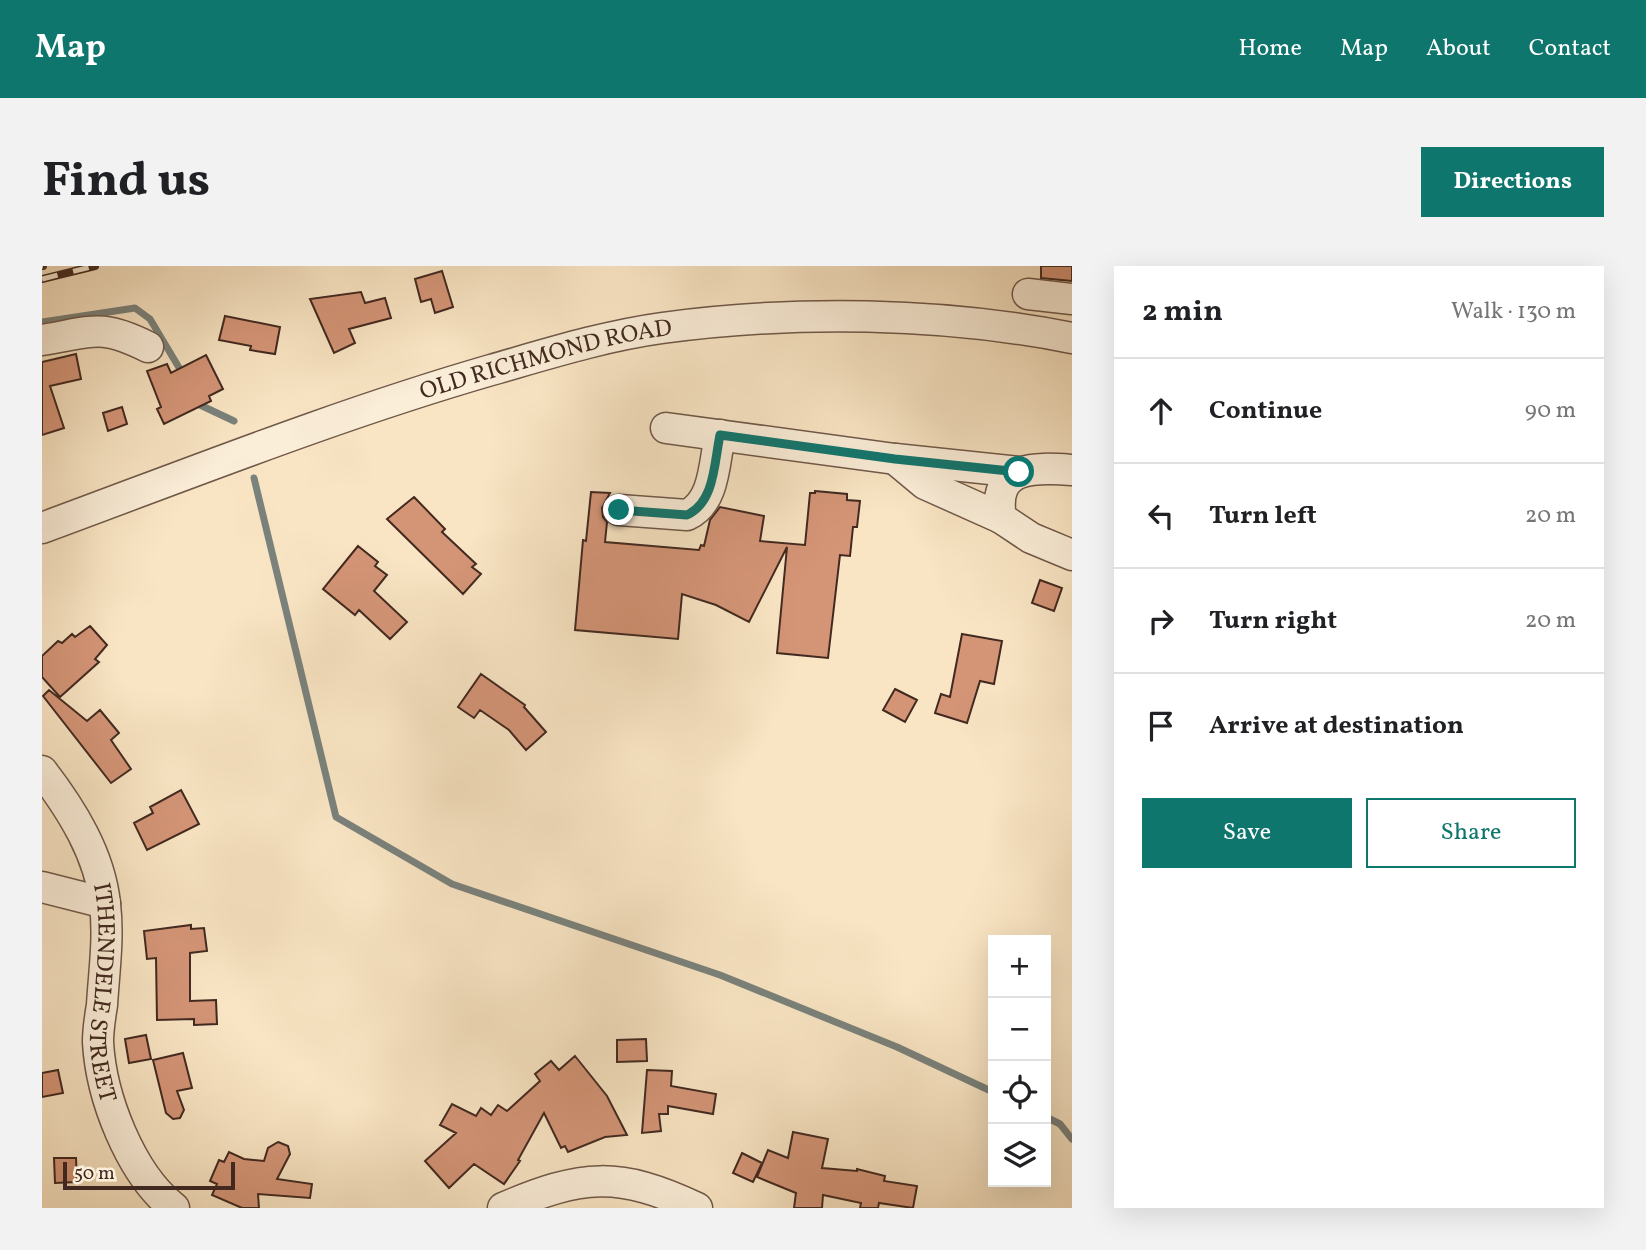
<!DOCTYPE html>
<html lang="en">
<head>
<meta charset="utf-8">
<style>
  body { margin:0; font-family:Vollkorn,serif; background:#f2f2f2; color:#202124 }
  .controls { position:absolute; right:21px; bottom:21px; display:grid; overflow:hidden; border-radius:0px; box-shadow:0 7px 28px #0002 }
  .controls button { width:63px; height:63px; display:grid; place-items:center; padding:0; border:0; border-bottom:2px solid #e0e0e0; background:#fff; color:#202124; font:35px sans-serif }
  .scale { position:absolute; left:21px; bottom:18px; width:172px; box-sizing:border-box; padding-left:7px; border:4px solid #422920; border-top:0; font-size:19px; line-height:24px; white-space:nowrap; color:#422920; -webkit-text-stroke:5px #fbeed9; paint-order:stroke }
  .stop { position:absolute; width:21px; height:21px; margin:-16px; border:5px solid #0f766e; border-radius:50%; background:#fff }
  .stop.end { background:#0f766e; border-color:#fff; box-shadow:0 2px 7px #0008 }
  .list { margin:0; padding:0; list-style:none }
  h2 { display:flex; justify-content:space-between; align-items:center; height:91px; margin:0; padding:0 28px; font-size:30px }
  h2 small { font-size:23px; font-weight:400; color:#757577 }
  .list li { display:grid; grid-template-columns:46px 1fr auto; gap:21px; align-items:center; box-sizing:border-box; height:105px; padding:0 28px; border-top:2px solid #e0e0e0 }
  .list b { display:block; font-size:26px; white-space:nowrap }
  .list em { font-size:23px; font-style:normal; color:#757577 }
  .actions { display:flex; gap:14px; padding:21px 28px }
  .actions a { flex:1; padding:16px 0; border:2px solid #0f766e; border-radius:0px; text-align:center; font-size:24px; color:#0f766e }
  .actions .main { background:#0f766e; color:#fff }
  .icon { flex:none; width:38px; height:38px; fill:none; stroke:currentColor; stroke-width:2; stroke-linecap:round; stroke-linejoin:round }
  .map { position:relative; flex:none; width:1030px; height:942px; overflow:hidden; border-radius:0px }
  header { display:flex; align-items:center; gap:42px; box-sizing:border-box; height:98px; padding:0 35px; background:#0f766e; color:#fff }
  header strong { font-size:33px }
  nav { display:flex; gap:38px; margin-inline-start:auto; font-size:24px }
  .intro { display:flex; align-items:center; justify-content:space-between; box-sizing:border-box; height:168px; padding:0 42px }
  h1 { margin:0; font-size:49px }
  .button { padding:18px 32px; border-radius:0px; background:#0f766e; color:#fff; font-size:24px; font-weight:700 }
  main { display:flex; gap:42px; padding:0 42px }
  aside { flex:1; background:#fff; border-radius:0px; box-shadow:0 7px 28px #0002 }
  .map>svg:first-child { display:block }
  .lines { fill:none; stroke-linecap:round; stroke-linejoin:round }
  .stream { stroke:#7a827c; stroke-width:7 }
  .building { fill:#d49577; stroke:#422920; stroke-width:2 }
  .minor-casing { stroke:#705849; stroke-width:33 }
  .minor { stroke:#fbeed9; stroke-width:30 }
  .rail-casing { stroke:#422920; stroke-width:8 }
  .rail { stroke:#fbeed9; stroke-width:5; stroke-dasharray:16; stroke-linecap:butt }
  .route { stroke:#0f766e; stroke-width:9 }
  .labels { text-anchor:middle; stroke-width:7; stroke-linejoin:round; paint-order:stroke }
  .street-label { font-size:24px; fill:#422920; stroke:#fbeed9 }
</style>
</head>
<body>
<header>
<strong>Map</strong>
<nav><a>Home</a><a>Map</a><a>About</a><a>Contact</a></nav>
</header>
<div class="intro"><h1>Find us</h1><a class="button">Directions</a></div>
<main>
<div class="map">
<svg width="1030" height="942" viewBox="0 0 1030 942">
  <rect width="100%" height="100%" fill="#f9e5c4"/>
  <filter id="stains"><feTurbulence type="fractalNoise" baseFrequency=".00286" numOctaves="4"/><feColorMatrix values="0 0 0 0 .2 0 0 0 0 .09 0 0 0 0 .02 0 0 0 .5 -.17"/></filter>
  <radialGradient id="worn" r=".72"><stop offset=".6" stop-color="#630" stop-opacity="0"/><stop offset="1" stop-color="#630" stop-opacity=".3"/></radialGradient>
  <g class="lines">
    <path class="stream" d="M 0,56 L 93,42 L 108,53 L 142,110
      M 154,133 L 158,139 L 192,155
      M 212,212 L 294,551 L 410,618 L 678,709 L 855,781 L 951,826
      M 1004,851 L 1018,858 L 1030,873"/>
  </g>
  <path class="building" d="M 999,0 L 1030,0 L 1030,15 L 999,12 Z
    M 400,5 L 411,41 L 393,47 L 389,33 L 379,36 L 373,13 Z
    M 319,26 L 323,37 L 343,32 L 349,52 L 307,63 L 313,77 L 292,87 L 268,33 Z
    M 183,50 L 238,61 L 233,88 L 208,84 L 209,80 L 177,74 Z
    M 34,88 L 39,113 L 8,120 L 22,162 L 0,169 L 0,96 Z
    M 164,89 L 181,123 L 167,130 L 169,135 L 122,158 L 115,143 L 119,141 L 105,105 L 125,98 L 129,107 Z
    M 80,141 L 85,158 L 66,165 L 61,147 Z
    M 773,225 L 805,228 L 805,234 L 818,235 L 815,261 L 811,261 L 808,290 L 798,289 L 786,392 L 735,387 L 745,281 L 707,356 L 674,339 L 640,328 L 636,373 L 533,364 L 541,274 L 544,275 L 549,226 L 568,227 L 560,242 L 561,251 L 565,256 L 563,276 L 657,284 L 659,279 L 662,280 L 668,254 L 678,241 L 722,250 L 718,275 L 763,279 L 768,227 L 773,227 Z
    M 372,231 L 403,263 L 400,266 L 434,298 L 430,301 L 439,308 L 421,328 L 345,253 Z
    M 316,280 L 336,296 L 333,300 L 345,309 L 332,325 L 365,356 L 348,373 L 317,344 L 313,349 L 281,323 Z
    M 998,314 L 1020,322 L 1012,345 L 990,337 Z
    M 48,360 L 65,379 L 53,393 L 57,396 L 18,431 L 0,411 L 0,390 L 16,375 L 20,377 L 30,368 L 33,371 Z
    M 920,368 L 960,375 L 952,418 L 938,415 L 925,457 L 893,447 L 899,428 L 908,431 Z
    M 439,408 L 483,439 L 482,441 L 504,466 L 484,484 L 467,464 L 438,444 L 432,452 L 416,441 Z
    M 853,423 L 875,434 L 863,456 L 841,444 Z
    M 7,424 L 45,455 L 58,444 L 77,467 L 69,474 L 89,503 L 69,517 L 1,430 Z
    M 139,524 L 157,558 L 105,584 L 92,557 L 111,547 L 108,541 Z
    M 149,659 L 149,663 L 162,662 L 165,685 L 148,687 L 148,735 L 174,734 L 175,758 L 152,759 L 152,753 L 115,754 L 114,692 L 105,693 L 102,665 Z
    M 104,769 L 109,793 L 87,797 L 83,773 Z
    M 604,773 L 605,795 L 575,796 L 575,774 Z
    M 141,787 L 150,822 L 135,825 L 142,844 L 138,852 L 131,853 L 124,847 L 111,794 Z
    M 533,790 L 565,830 L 585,869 L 563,871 L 526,886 L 523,880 L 519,882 L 502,847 L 476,894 L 478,895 L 462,918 L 432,898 L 407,922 L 383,895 L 414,867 L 398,859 L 410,838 L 434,850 L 439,842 L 449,849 L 456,839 L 465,845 L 498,815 L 493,808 L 509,795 L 517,804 Z
    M 16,804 L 21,827 L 0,831 L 0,807 Z
    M 605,804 L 630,805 L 629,820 L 674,828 L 671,848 L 626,840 L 626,848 L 617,848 L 619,865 L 600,867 Z
    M 751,866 L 786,873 L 780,902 L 815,905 L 815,903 L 843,910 L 842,915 L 875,920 L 871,942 L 837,937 L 836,942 L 818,942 L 819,937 L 781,929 L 780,942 L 752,942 L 754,927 L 715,911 L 726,884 L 746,892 Z
    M 236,876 L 246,880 L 248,888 L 235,913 L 270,918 L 268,932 L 216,928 L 217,942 L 200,942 L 170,929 L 175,918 L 168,915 L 177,894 L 182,896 L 187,886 L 202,893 L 222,895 L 226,882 Z
    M 700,887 L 720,897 L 711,916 L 691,907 Z
    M 12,892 L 34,892 L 35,916 L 13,917 Z"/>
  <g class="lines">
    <defs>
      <g id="minor">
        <path d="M 986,28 L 1030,33"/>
        <path d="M 0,74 C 50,66 58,57 106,81"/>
        <path d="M 624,162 L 853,193 L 977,206"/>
        <path d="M 853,193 L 883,218 L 959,252"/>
        <path d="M 1030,204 C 991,201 950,200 959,252 L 989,272 L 1030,289"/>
        <path d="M 577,244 L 645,249 C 673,236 672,197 678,169"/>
        <path id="s1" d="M 0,262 C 149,207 297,148 449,104 C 505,88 562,70 620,62 C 753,44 899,46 1030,72"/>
        <path id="s2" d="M 0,505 C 30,544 58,589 63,638 C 67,672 62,706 60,739 C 58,751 56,764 56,776 C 59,831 88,907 132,942"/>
        <path d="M 0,621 L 63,637"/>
        <path d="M 461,942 C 540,908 577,905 655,942"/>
      </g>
    </defs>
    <use href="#minor" class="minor-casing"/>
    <use href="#minor" class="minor"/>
    <defs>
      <path id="rail" d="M 0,0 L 1,0
        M 0,13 L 53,0"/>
    </defs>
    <use href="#rail" class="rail-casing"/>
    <use href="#rail" class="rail"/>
  </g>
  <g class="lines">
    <path class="route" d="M 577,244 L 645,249 C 673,236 672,197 678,169 L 853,193 L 977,206"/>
  </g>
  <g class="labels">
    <g class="street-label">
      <text dy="8" stroke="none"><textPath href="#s1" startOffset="532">OLD RICHMOND ROAD</textPath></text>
      <text dy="8" stroke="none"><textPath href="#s2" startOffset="238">ITHENDELE STREET</textPath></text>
    </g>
  </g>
  <rect width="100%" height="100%" filter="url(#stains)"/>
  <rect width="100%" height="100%" fill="url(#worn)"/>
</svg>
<div class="controls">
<button>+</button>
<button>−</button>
<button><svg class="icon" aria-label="locate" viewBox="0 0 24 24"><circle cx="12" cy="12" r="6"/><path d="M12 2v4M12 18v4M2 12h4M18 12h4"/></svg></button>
<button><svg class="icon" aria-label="layers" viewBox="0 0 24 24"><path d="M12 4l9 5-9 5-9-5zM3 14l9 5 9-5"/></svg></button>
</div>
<div class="scale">50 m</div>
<div class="stop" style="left:977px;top:206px"></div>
<div class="stop end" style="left:577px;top:244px"></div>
</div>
<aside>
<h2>2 min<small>Walk · 130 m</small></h2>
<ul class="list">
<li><svg class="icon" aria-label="ahead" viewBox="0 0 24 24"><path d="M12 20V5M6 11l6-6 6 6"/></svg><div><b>Continue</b></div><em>90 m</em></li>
<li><svg class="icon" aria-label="left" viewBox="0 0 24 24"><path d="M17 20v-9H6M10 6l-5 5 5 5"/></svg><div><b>Turn left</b></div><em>20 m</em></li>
<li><svg class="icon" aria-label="right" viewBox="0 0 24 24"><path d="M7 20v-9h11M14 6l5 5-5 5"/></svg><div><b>Turn right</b></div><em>20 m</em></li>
<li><svg class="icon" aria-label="arrive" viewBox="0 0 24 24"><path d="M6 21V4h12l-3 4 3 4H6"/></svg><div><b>Arrive at destination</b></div></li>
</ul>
<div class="actions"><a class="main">Save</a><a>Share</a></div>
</aside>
</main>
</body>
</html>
